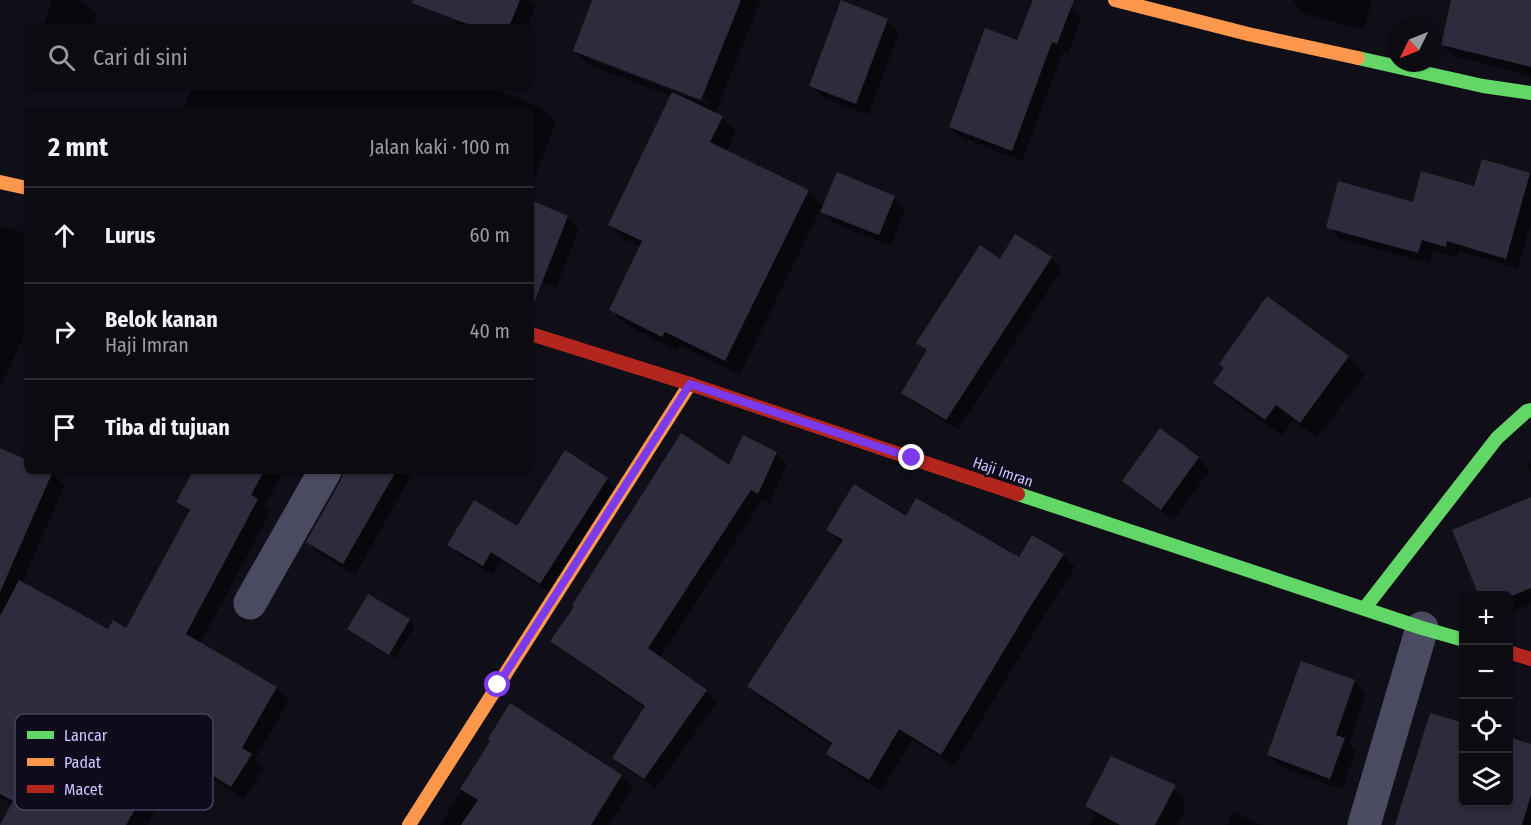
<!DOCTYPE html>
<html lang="id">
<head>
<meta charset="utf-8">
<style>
  body { margin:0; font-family:"Fira Sans Condensed",sans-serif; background:#1a1920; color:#f1f3f6 }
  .controls { position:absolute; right:18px; bottom:18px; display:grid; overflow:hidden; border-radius:9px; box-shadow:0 2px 4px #0004 }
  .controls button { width:54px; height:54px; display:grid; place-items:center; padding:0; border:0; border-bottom:2px solid #2c2b32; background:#0c0b12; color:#f1f3f6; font:30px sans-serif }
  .compass { position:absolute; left:1387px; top:18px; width:54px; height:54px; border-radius:50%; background:#0c0b12; box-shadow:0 2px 4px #0004; rotate:227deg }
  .stop { position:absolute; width:18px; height:18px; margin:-14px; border:4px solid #7c3aed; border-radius:50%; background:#fff }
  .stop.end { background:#7c3aed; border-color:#fff; box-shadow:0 2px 6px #0008 }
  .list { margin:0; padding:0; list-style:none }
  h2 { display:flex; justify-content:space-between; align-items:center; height:78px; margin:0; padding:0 24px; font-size:26px }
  h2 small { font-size:20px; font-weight:400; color:#9a9b9f }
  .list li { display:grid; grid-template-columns:39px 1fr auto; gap:18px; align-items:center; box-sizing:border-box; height:96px; padding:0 24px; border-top:2px solid #2c2b32 }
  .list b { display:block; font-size:22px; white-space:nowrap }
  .list p { margin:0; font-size:20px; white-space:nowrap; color:#9a9b9f }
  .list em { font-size:20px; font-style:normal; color:#9a9b9f }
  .icon { flex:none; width:33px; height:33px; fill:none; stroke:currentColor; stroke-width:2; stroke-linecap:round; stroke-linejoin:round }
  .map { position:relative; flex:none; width:1531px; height:825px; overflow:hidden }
  .search { position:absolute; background:#0c0b12; box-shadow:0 2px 4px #0004; left:24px; top:24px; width:510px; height:66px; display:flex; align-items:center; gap:15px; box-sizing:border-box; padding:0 21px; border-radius:9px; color:#9a9b9f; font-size:22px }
  .panel { position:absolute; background:#0c0b12; box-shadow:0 2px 4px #0004; left:24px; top:108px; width:510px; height:366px; border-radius:9px }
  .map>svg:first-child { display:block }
  .shadow { fill:#0007; fill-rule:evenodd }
  .building { fill:#2d2b3c }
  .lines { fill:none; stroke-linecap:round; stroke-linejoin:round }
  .street { stroke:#4a4a61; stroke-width:33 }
  .fast { stroke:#63d668; stroke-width:14 }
  .slow { stroke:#ff974d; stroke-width:14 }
  .jam { stroke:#b3261e; stroke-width:14 }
  .route { stroke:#7c3aed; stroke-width:8 }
  .labels { text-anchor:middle; stroke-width:5; stroke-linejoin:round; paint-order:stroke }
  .street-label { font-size:15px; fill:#cac6ff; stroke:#0d0b1c }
  .key { fill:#0d0b1c; stroke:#464360; stroke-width:1.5 }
  .key-label { font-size:16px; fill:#cac6ff }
</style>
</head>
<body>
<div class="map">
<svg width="1531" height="825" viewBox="0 0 1531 825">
  <rect width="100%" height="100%" fill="#100f18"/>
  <path class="shadow" d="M 52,0 L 76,0 L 85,3 L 97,15 L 93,27 L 43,27 Z
    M 431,0 L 531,0 L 536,5 L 527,27 L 455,27 L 461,12 Z
    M 594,0 L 761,0 L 715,114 L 722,118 L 736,132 L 727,152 L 808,191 L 824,207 L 894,197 L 905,209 L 891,246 L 834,223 L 820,210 L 740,375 L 680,345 L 677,351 L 625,324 L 610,309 L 641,247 L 624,239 L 610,224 L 671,96 L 589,65 L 574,51 ZM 590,56 L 709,101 L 708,104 L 590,59 Z
    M 1034,0 L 1052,0 L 1071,8 L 1081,18 L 1068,54 L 1063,52 L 1022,161 L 961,137 L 950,127 L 1018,42 Z
    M 1294,0 L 1372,0 L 1364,30 L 1305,14 L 1293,2 Z
    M 1453,0 L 1531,0 L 1531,77 L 1523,75 L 1520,73 L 1454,56 L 1442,45 Z
    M 887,20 L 899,32 L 868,115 L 822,97 L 810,86 Z
    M 80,87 L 100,87 L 97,93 Z
    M 192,87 L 387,87 L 394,90 L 395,87 L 503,87 L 502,92 L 543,108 L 556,122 L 531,188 L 531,111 L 182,111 Z
    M 1530,174 L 1531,175 L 1531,222 L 1518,269 L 1459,251 L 1457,258 L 1433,251 L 1430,264 L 1340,239 L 1328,227 Z
    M 531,202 L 567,217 L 579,229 L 556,288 L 531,279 Z
    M 0,226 L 27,233 L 27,331 L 0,387 Z
    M 1051,258 L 1062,269 L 958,430 L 914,403 L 903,392 L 927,351 L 918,343 L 1001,261 Z
    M 1268,298 L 1348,357 L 1365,374 L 1317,438 L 1293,420 L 1282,436 L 1231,399 L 1215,383 Z
    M 1160,431 L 1198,458 L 1210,470 L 1174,520 L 1135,492 L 1124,481 Z
    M 744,437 L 776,453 L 787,464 L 769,504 L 762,500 L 660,658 L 706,691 L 717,702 L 656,788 L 625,769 L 614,758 L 646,709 L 563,651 L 552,640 L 730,467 Z
    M 0,449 L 27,461 L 27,471 L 49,471 L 65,485 L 22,583 L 108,631 L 126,630 L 190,514 L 178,502 L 195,471 L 284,471 L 264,507 L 270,513 L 200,644 L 276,688 L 289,701 L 255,759 L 264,768 L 244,799 L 183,761 L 147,825 L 0,825 L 12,805 L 0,798 Z
    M 1531,461 L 1531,472 L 1527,467 Z
    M 345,471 L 414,471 L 355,575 L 320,554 L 308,542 L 343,481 Z
    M 607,479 L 617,490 L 551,593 L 502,561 L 493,575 L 459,555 L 449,545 L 517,528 Z
    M 1531,499 L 1531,604 L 1508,613 L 1508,596 Z
    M 907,518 L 1020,559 L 1063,555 L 1075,567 L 1044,616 L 954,766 L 912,740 L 881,791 L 840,766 L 828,753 L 832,746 L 761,698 L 749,686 L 842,544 L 828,530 Z
    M 368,596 L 409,620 L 415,626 L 395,659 L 355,635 L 349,629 Z
    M 1354,681 L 1366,693 L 1349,744 L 1356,751 L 1342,790 L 1281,767 L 1269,755 Z
    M 511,705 L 621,776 L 633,788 L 609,825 L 440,825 L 462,790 Z
    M 1508,738 L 1531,745 L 1531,825 L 1397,825 L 1464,802 L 1508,802 Z
    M 1169,784 L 1184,799 L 1184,812 L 1177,825 L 1089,825 L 1095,814 L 1086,805 Z
    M 1233,812 L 1262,825 L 1227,825 Z"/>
  <path class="building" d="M 413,0 L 520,0 L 509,27 L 475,27 L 412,3 Z
    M 592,0 L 741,0 L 701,100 L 573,51 Z
    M 841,0 L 888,19 L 856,104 L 809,86 Z
    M 1033,0 L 1074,0 L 1057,44 L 1052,42 L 1012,151 L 949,127 L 985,28 L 1017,40 Z
    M 1451,0 L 1531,0 L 1531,67 L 1441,45 Z
    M 672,92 L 723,116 L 710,142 L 809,190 L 725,361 L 665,332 L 662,337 L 609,310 L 642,241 L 608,225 Z
    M 1482,159 L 1530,173 L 1506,259 L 1447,241 L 1446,247 L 1422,240 L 1418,253 L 1326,228 L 1338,181 L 1413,202 L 1421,171 L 1474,186 Z
    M 837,172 L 895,196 L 879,235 L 820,212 Z
    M 531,200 L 568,216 L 533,305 L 531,304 Z
    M 1015,234 L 1052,257 L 946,420 L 901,393 L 927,350 L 916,343 L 980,245 L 1000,259 Z
    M 1267,296 L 1349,356 L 1300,423 L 1276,405 L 1265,420 L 1213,383 L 1224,368 L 1219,364 Z
    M 1160,428 L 1199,457 L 1161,510 L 1122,481 Z
    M 681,433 L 729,465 L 743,435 L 777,452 L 758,494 L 751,490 L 648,648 L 707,690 L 644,779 L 612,758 L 645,706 L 550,641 L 574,607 L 572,605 Z
    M 0,448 L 27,460 L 27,471 L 53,471 L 0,592 Z
    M 565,450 L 608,478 L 540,584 L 491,552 L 483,566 L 447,545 L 474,500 L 517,526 Z
    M 193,471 L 264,471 L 251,495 L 258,499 L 186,634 L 277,687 L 242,748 L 252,754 L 231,787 L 170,749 L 126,825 L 0,825 L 13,801 L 0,794 L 0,616 L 19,580 L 108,629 L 113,620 L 126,628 L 190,510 L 176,502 Z
    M 344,471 L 396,471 L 343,564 L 306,542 L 341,480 Z
    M 854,484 L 906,516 L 916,498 L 1019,557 L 1032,535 L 1064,554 L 1032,604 L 941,755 L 899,729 L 869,780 L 826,754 L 832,743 L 747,686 L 843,540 L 826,530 Z
    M 1531,497 L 1531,588 L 1512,596 L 1479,596 L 1452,530 Z
    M 368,594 L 410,619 L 389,655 L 347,629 Z
    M 1301,661 L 1355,680 L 1336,735 L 1345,738 L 1330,779 L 1267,755 Z
    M 510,703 L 622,775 L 591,825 L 461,825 L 478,800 L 460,789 L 490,741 L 488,739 Z
    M 1430,713 L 1464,723 L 1464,802 L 1509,802 L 1509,737 L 1531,744 L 1531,795 L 1522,825 L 1395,825 Z
    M 1111,756 L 1176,785 L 1155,825 L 1120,825 L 1085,806 Z"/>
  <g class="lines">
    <path class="street" d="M 250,603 L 325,471
      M 1364,825 L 1422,628"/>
    <path class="fast" d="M 1358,58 L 1483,86 L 1531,93
      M 1018,494 L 1422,628 L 1464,640
      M 1364,609 L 1497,438 L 1527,411 L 1531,410"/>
    <path class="slow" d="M 1115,0 L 1248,34 L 1358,58
      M 0,182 L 27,188
      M 409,825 L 690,384"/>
    <path class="jam" d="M 531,334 L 690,384 L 1018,494
      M 1508,652 L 1531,659"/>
  </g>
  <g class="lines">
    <path class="route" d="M 498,685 L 690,384 L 912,458"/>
  </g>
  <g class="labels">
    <g class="street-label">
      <text transform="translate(1003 472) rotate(19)" y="5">Haji Imran</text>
    </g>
  </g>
  <rect x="15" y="714" width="198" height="96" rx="9" class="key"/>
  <rect x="27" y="731" width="27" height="8" fill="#63d668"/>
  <rect x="27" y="758" width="27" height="8" fill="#ff974d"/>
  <rect x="27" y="785" width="27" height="8" fill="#b3261e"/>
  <g class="key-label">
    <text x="64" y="741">Lancar</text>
    <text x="64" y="768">Padat</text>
    <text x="64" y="795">Macet</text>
  </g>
</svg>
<div class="controls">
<button>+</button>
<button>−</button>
<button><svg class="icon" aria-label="locate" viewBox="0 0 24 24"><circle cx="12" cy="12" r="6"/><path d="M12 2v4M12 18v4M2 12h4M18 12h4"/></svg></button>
<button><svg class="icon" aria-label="layers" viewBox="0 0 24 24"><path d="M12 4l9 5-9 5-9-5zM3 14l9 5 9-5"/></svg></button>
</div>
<svg class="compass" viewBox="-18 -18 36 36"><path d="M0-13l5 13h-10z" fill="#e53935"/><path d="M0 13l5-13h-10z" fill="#9a9b9f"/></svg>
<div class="stop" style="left:498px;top:685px"></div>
<div class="stop end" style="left:912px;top:458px"></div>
<div class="search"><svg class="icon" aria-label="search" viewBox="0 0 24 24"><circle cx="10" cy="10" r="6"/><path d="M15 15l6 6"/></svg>Cari di sini</div>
<section class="panel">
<h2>2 mnt<small>Jalan kaki · 100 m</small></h2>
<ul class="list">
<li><svg class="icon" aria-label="ahead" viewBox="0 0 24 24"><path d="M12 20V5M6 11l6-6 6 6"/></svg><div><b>Lurus</b></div><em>60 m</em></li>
<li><svg class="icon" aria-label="right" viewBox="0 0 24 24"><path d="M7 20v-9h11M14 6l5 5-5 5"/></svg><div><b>Belok kanan</b><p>Haji Imran</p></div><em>40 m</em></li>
<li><svg class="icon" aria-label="arrive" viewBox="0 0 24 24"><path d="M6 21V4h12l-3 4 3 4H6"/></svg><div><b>Tiba di tujuan</b></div></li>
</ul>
</section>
</div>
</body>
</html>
